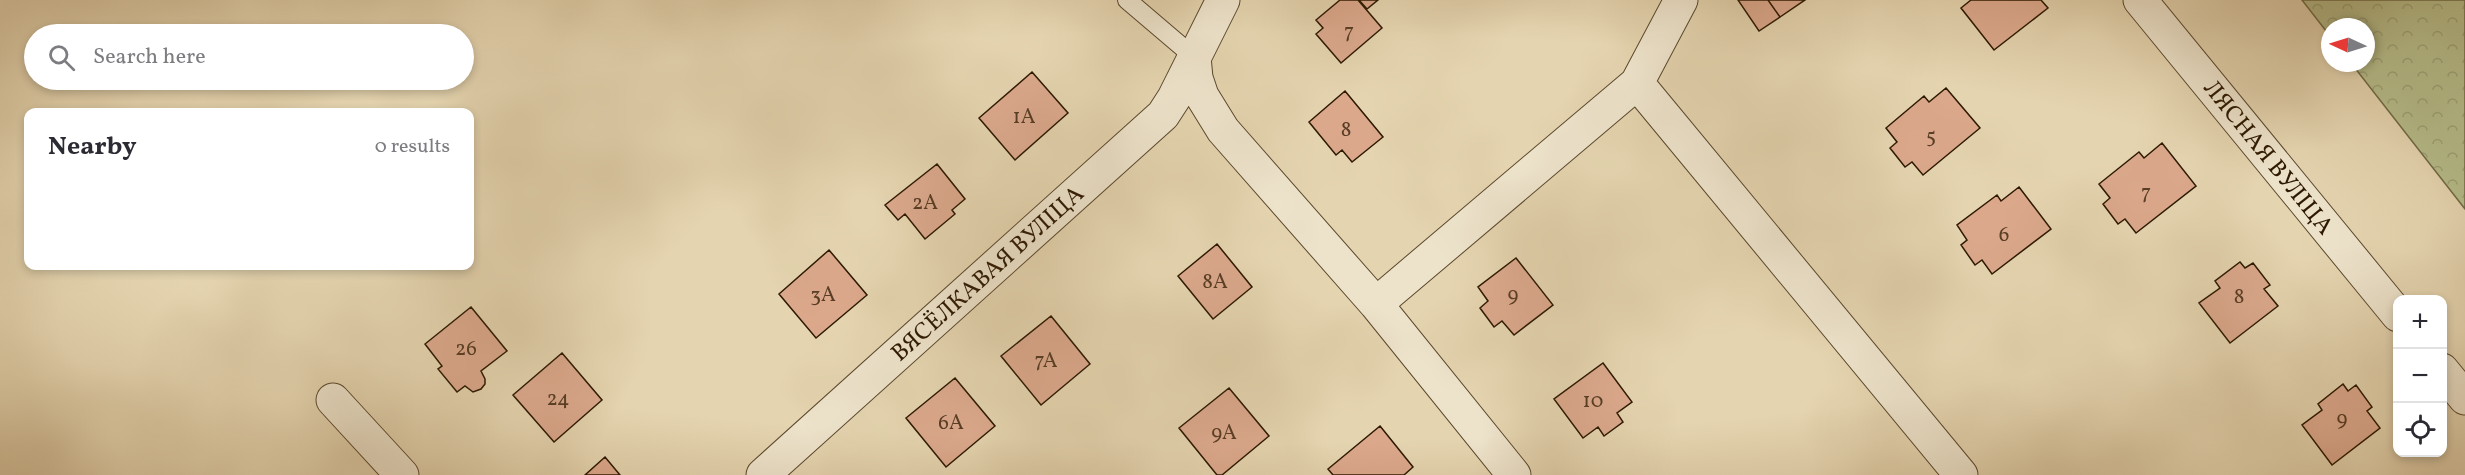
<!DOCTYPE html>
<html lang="en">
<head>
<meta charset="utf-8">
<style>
  body { margin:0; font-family:Vollkorn,serif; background:#f7f7f7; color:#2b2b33 }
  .controls { position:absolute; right:18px; bottom:18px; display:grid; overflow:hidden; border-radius:12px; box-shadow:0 3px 9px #0003 }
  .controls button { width:54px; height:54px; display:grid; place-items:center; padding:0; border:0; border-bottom:2px solid #e1e1e2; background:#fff; color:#2b2b33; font:30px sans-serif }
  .compass { position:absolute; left:2321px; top:18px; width:54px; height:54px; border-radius:50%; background:#fff; box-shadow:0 3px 9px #0003; rotate:274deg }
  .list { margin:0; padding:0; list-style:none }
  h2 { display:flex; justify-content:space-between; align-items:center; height:78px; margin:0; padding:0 24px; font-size:26px }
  h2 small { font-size:20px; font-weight:400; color:#7c7c81 }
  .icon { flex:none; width:33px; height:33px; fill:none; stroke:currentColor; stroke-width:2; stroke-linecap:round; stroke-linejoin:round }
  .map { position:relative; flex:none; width:2465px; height:475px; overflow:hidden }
  .search { position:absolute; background:#fff; box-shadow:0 3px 9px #0003; left:24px; top:24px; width:450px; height:66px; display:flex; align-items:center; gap:15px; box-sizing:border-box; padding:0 21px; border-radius:33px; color:#7c7c81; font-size:22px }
  .panel { position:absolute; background:#fff; box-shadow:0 3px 9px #0003; left:24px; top:108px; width:450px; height:162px; border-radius:12px }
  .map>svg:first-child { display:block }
  .forest { fill:url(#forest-crowns); stroke:#716a46; stroke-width:1.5 }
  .building { fill:#dba88c; stroke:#2d1901; stroke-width:1.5 }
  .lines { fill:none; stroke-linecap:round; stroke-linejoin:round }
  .lane-casing { stroke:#5b482c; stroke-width:20 }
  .street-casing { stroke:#5b482c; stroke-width:35 }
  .lane { stroke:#ede3cb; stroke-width:18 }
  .street { stroke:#ede3cb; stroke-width:33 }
  .labels { text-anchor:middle; stroke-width:5; stroke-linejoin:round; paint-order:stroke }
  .number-label { font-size:21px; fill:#583d24 }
  .street-label { font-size:24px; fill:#2d1901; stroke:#ede3cb }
</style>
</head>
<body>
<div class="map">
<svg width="2465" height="475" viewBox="0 0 2465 475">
  <defs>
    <pattern id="forest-crowns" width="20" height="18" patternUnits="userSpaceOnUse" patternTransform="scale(1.5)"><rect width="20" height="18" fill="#b5bc8a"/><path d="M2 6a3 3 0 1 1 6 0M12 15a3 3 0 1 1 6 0" fill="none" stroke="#9ca175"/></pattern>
  </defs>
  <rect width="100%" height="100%" fill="#e4d4af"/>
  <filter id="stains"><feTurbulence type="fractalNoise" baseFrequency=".00333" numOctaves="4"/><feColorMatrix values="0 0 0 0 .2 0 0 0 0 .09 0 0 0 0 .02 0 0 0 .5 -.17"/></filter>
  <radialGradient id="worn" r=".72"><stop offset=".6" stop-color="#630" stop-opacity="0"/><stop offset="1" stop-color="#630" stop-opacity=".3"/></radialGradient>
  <path class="forest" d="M 2302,0 L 2465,0 L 2465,209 L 2351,63 L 2366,63 L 2366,27 L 2330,27 L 2330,36 Z"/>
  <path class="building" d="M 1340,0 L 1358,0 L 1382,28 L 1341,63 L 1316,34 L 1323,28 L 1316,20 Z
    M 1359,0 L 1378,0 L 1367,9 Z
    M 1738,0 L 1768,0 L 1780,17 L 1759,31 Z
    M 1768,0 L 1805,0 L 1780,17 Z
    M 1971,0 L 2041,0 L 2048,8 L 1994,50 L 1961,8 Z
    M 1032,72 L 1068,113 L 1015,160 L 979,118 Z
    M 1946,88 L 1980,128 L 1923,175 L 1912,162 L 1905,167 L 1890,148 L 1897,142 L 1886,128 L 1924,96 L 1929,102 Z
    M 1345,91 L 1383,137 L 1352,162 L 1342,150 L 1336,155 L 1309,122 Z
    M 2162,143 L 2196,186 L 2136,233 L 2125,219 L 2118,224 L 2103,204 L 2110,198 L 2099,184 L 2139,152 L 2144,158 Z
    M 937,164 L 965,199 L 952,210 L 955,214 L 925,239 L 905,214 L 898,220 L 885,205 Z
    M 2019,187 L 2051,229 L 1992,274 L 1982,260 L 1975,265 L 1961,245 L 1967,240 L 1957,225 L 1997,195 L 2001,201 Z
    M 1217,244 L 1252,287 L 1213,319 L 1178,276 Z
    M 829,250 L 867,295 L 816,338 L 779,294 Z
    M 1516,258 L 1553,305 L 1514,335 L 1502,321 L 1494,327 L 1480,308 L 1488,301 L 1478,287 Z
    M 2240,262 L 2245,268 L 2253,263 L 2270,285 L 2264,289 L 2278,306 L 2230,343 L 2199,303 L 2220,288 L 2215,281 Z
    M 471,307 L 507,351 L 481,371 L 485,379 L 485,384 L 481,389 L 473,392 L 465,386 L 457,392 L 438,369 L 442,366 L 425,344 Z
    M 1051,316 L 1090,364 L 1041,405 L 1001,356 Z
    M 562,353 L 602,400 L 554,442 L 513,395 Z
    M 1603,363 L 1632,402 L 1617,413 L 1623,422 L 1604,436 L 1598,427 L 1583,438 L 1554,399 Z
    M 955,378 L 995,426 L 946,467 L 906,418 Z
    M 2343,384 L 2348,391 L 2356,385 L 2372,407 L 2367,411 L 2380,428 L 2332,465 L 2302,425 L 2322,410 L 2318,404 Z
    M 1229,388 L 1269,436 L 1222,475 L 1217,475 L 1179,428 Z
    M 1380,426 L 1413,467 L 1404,475 L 1333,475 L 1328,469 Z
    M 605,457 L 620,475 L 585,475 Z"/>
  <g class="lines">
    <defs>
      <path id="lane" d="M 1127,0 L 1194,57"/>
      <path id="street" d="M 2140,0 L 2398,315
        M 1194,57 L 1196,78 L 1202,96 L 1223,130 L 1376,304 L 1514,475
        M 1637,83 L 1961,475
        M 1376,304 L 1637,83 L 1681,0
        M 2442,370 L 2465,398
        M 333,400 L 402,475
        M 763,475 L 1163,115 L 1174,98 L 1223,0"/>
    </defs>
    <use href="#lane" class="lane-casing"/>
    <use href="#street" class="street-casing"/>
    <use href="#lane" class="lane"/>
    <use href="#street" class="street"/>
  </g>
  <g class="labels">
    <g class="number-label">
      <text x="1349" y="38">7</text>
      <text x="1024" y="123">1А</text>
      <text x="1346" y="136">8</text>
      <text x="1931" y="142">5</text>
      <text x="2146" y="199">7</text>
      <text x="925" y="209">2А</text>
      <text x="2004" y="241">6</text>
      <text x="1215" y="288">8А</text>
      <text x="823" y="301">3А</text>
      <text x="1513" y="301">9</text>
      <text x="2239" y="303">8</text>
      <text x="466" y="355">26</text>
      <text x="1046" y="367">7А</text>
      <text x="558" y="405">24</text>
      <text x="1593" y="407">10</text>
      <text x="2342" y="425">9</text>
      <text x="951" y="429">6А</text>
      <text x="1224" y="439">9А</text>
    </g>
    <g class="street-label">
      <text transform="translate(2269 157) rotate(51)" y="8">ЛЯСНАЯ ВУЛІЦА</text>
      <text transform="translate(987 273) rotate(-42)" y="8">ВЯСЁЛКАВАЯ ВУЛІЦА</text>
    </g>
  </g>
  <rect width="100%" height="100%" filter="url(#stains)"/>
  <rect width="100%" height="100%" fill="url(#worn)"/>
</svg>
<div class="controls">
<button>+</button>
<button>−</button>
<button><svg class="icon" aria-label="locate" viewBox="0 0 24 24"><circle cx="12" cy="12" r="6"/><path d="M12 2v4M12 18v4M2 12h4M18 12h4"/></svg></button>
</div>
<svg class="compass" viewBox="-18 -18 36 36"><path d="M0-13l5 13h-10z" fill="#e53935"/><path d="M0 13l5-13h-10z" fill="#7c7c81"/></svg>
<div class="search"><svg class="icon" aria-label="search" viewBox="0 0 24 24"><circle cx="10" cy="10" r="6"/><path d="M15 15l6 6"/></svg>Search here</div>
<section class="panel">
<h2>Nearby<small>0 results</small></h2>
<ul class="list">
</ul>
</section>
</div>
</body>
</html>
